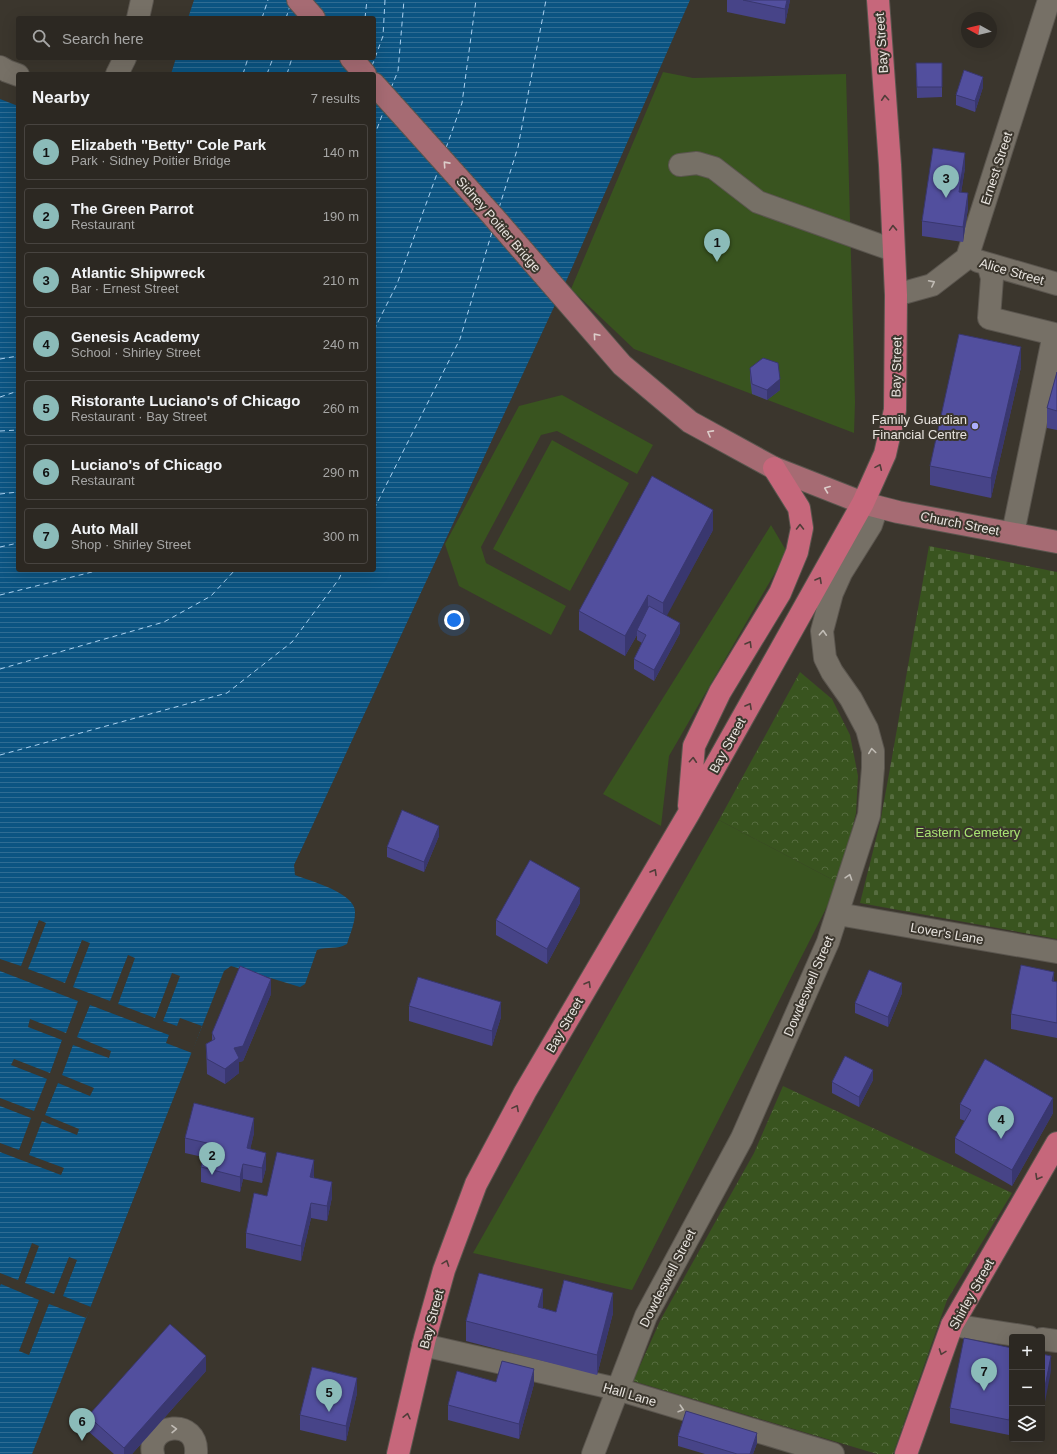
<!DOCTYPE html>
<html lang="en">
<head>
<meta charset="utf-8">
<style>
  body { margin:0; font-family:Helvetica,sans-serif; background:#34302a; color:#f1f3f6 }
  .controls { position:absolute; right:12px; bottom:12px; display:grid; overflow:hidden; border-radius:4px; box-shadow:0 4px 16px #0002 }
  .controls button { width:36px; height:36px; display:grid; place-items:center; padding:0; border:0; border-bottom:1px solid #484440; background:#2c2822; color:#f1f3f6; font:20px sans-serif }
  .compass { position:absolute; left:961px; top:12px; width:36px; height:36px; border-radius:50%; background:#2c2822; box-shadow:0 4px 16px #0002; rotate:278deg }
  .you { position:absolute; left:454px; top:620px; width:14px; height:14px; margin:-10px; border:3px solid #fff; border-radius:50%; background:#1a73e8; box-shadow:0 0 0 6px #1a73e833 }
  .badge { display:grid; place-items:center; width:26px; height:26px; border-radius:50%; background:#8bbbb9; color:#111; font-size:13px; font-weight:700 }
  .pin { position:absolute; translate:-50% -33px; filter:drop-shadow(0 1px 2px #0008) }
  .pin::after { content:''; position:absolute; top:21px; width:14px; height:12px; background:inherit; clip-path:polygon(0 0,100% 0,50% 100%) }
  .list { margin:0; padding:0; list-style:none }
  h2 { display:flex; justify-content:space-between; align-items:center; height:52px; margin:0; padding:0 16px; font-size:17px }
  h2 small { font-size:13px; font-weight:400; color:#a6a6a5 }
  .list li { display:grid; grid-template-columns:26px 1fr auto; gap:12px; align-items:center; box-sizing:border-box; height:56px; margin:0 8px 8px; padding:0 8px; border:1px solid #484440; border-radius:4px }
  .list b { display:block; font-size:15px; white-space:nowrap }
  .list p { margin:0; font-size:13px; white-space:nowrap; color:#a6a6a5 }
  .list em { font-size:13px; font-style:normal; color:#a6a6a5 }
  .icon { flex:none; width:22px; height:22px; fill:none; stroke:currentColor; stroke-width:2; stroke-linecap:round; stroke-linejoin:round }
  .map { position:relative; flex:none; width:1057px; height:1454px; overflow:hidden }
  .search { position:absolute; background:#2c2822; box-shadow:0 4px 16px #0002; left:16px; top:16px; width:360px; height:44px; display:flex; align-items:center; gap:10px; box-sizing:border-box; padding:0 14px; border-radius:4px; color:#a6a6a5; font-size:15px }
  .panel { position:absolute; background:#2c2822; box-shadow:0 4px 16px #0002; left:16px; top:72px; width:360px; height:500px; border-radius:4px }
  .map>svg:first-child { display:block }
  .green { fill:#39541f }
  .forest { fill:url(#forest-crowns) }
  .cemetery { fill:url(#cemetery-stones) }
  .water { fill:url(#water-rules) }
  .pier { fill:#3b362d }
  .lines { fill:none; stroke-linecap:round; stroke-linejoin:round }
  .ferry { stroke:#aad2f2; stroke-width:1; stroke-dasharray:5 4; stroke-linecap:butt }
  .minor-casing { stroke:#5a554e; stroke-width:24 }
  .major-casing { stroke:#5a554e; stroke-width:24 }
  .highway-casing { stroke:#5a554e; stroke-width:24 }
  .minor { stroke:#767066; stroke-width:22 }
  .major { stroke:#a66b73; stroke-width:22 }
  .highway { stroke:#c6677b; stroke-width:22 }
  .wall { fill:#474488 }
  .shaded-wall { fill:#39376f }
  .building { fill:#524f9e; stroke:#39376f }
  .oneway { stroke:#503d39 }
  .oneway2 { stroke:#dccdca }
  .oneway3 { stroke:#c1bcb5 }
  .poi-dot { fill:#adaffb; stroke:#3b362d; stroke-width:1.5 }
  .labels { text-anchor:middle; stroke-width:4; stroke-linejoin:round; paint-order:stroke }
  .street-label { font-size:13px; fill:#e9e5e0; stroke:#3b362d }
  .poi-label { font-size:13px; fill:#e9e5e0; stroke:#3b362d; text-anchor:end }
  .park-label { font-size:13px; fill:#a8e273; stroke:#3b362d }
</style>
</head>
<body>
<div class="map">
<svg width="1057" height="1454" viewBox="0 0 1057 1454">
  <defs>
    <pattern id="forest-crowns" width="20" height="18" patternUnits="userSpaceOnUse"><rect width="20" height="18" fill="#39541f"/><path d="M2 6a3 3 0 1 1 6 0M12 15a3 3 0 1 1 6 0" fill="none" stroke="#566c3f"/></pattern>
    <pattern id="cemetery-stones" width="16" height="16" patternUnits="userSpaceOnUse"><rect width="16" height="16" fill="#39541f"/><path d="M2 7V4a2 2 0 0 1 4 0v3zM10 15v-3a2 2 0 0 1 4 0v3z" fill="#566c3f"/></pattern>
    <pattern id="water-rules" width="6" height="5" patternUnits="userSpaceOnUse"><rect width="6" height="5" fill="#0b5482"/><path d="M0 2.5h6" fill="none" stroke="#2f6c93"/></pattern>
  </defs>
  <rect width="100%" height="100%" fill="#3b362d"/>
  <path class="green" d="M 663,72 L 693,78 L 846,74 L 855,402 L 854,433 L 634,349 L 571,289 Z
    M 562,395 L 653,445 L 637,474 L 557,431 L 541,435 L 481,547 L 486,563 L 566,606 L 551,635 L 459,586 L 445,544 L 519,406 Z
    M 552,440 L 629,483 L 570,591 L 493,549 Z
    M 771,525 L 787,552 L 669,756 L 661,826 L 603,794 Z
    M 719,820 L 839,883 L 632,1290 L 473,1253 Z"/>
  <path class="forest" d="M 800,672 L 832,699 L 850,735 L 858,776 L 856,813 L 839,883 L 719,820 Z
    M 783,1086 L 1012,1193 L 947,1300 L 893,1454 L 877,1454 L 633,1381 L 661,1319 L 754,1153 Z"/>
  <path class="cemetery" d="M 929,546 L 1057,572 L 1057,939 L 860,903 L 880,823 L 891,763 Z"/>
  <path class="water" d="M 194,0 L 690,0 L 567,279 L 294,865 L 295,875 C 310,881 357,893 355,913 C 355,923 350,934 347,944 C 337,950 328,946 317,950 L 305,984 L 300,987 L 231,966 L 224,971 L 32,1454 L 0,1454 L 0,99 L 18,106 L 18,570 L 374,570 L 374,74 L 171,74 L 176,58 L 374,58 L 374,18 L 188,18 Z"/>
  <path class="pier" d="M 39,920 L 46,923 L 28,969 L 65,983 L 82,940 L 90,943 L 73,987 L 110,1001 L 128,955 L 135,958 L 118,1004 L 155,1018 L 172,973 L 180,976 L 163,1021 L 177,1026 L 180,1018 L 202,1026 L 192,1053 L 166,1043 L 169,1035 L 90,1005 L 77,1037 L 111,1051 L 109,1058 L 73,1045 L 62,1075 L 94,1088 L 90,1096 L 58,1083 L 45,1115 L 79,1129 L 77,1135 L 42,1121 L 29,1155 L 64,1168 L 61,1175 L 0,1152 L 0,1143 L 19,1150 L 31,1118 L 0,1106 L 0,1098 L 34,1111 L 47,1079 L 11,1065 L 14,1059 L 50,1073 L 62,1040 L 28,1027 L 30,1019 L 66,1033 L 78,1001 L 0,971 L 0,959 L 21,966 Z
    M 32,1243 L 39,1246 L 25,1283 L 54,1294 L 69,1257 L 77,1260 L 63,1296 L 91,1307 L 86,1318 L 49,1304 L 29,1355 L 19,1351 L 39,1300 L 1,1284 L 0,1286 L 0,1273 L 18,1280 Z"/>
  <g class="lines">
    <path class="ferry" d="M 262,18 L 268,0
      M 286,18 L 290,6
      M 365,18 L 367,0
      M 372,66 L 383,36 L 385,0
      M 243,74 L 248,58
      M 267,74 L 273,58
      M 287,74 L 292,58
      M 391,88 L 398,71 L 404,0
      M 374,137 L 384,110
      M 446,148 L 462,103 L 476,0
      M 499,208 L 518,147 L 546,0
      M 374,330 L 397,284 L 438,171
      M 0,359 L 18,356
      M 0,397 L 18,391
      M 0,431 L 18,430
      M 0,494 L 18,492
      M 374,509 L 460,339 L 492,232
      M 0,547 L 18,543
      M 0,595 L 100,570
      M 0,669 L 164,622 L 211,596 L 235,570
      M 0,755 L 227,693 L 292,642 L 339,579 L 343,570"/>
    <defs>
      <path id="minor" d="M 138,18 L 142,0
        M 0,67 L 7,71 L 18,75
        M 117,74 L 125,58
        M 680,165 L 697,163 L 714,168 L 758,202 L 893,250
        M 978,261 L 1057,284
        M 988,264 L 992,278 L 989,318 L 1054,334 L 1013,533
        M 896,295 L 932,285 L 967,258 L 1049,0
        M 838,914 L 1057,952
        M 952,1325 L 1029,1337
        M 1042,1339 L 1057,1341
        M 423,1345 L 617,1389 L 833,1454
        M 153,1454 C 146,1424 199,1416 196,1454
        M 593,1454 L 646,1316 L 742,1138 L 828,942 L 869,815 L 873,768 L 873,751 L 867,729 L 851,699 L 832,672 L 825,658 L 822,631 L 832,593 L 841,573 L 871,525 L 877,507"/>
      <path id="major" d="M 298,0 L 314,18
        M 351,58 L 365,74
        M 374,84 L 491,214 L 622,365 L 690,422 L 774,468 L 863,503 L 898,512 L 1057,542"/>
      <path id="highway" d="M 689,806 L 694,746 L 720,692 L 780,593 L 797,552 L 802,528 L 799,508 L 774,468
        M 398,1454 L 425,1338 L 444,1270 L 476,1184 L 525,1092 L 689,813 L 863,503 L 885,454 L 895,410 L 896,295 L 890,165 L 878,0
        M 906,1454 L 952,1325 L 1057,1143"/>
    </defs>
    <use href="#minor" class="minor-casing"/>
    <use href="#major" class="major-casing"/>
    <use href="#highway" class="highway-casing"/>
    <use href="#minor" class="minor"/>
    <use href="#major" class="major"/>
    <use href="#highway" class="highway"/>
  </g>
  <path class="wall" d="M 727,0 L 790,0 L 785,24 L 727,12 Z
    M 916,63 L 942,63 L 942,97 L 917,98 Z
    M 983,87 L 975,112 L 956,105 L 956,95 Z
    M 965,168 L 961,192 L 968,208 L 963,242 L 922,236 L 922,221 Z
    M 1021,367 L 991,498 L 930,485 L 930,466 Z
    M 750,368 L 780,390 L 767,400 L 752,394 L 750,378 Z
    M 1057,372 L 1057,430 L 1047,428 L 1047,408 Z
    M 713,530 L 666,616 L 680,633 L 654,681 L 634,669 L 634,659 L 642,643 L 637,640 L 637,635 L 625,656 L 579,630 L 579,611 Z
    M 439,836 L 424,872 L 387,857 L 387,847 Z
    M 580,903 L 547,964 L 496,935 L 496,920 Z
    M 1057,982 L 1057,1038 L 1011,1029 L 1011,1014 Z
    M 902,993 L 888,1027 L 855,1013 L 855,1003 Z
    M 271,994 L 243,1061 L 239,1062 L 239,1073 L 225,1084 L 207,1074 L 206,1044 L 212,1041 L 212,1033 Z
    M 409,1006 L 501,1017 L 492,1046 L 409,1021 Z
    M 873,1080 L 859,1107 L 832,1093 L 832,1082 Z
    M 960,1104 L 1053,1113 L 1012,1186 L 955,1153 L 955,1138 L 965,1121 L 960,1119 Z
    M 254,1133 L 250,1149 L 266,1168 L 262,1183 L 243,1179 L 240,1192 L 201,1182 L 201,1167 L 203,1157 L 185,1153 L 185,1138 Z
    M 314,1175 L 314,1178 L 332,1197 L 327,1221 L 311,1218 L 301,1261 L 246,1248 L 246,1233 L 267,1196 Z
    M 543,1308 L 556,1312 L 613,1313 L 597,1375 L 466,1341 L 466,1321 Z
    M 1012,1348 L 1009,1435 L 950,1423 L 950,1408 Z
    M 206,1371 L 132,1454 L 114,1454 L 88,1431 L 88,1416 Z
    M 496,1382 L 534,1384 L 519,1439 L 448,1420 L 448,1405 Z
    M 357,1393 L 346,1441 L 300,1430 L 300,1415 Z
    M 678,1436 L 757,1443 L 753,1454 L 705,1454 L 678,1446 Z"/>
  <path class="shaded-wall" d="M 787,0 L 790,0 L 785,24 L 785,9 Z
    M 983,77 L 983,87 L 975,112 L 975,101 Z
    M 965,153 L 965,168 L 959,207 L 959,192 Z
    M 968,193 L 968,208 L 963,242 L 963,227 Z
    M 1021,347 L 1021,367 L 991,498 L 991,478 Z
    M 780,379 L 780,390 L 767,400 L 767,390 Z
    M 713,510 L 713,530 L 663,623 L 663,603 Z
    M 648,595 L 648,615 L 637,630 L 637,635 L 625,656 L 625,636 Z
    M 680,623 L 680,633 L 654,681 L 654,670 Z
    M 439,826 L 439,836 L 424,872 L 424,862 Z
    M 580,888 L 580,903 L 547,964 L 547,949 Z
    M 1054,972 L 1054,987 L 1052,981 Z
    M 271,979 L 271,994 L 243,1061 L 239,1062 L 239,1073 L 225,1084 L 225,1069 L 234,1048 Z
    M 902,983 L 902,993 L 888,1027 L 888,1017 Z
    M 501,1002 L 501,1017 L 492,1046 L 492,1031 Z
    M 873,1070 L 873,1080 L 859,1107 L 859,1097 Z
    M 1053,1098 L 1053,1113 L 1012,1186 L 1012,1170 Z
    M 254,1118 L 254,1133 L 247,1163 L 247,1148 Z
    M 266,1153 L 266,1168 L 262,1183 L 262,1168 Z
    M 314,1160 L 314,1175 L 310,1192 L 310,1177 Z
    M 243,1164 L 243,1179 L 240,1192 L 240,1177 Z
    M 332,1182 L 332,1197 L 327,1221 L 327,1206 Z
    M 311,1203 L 311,1218 L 301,1261 L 301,1246 Z
    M 543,1289 L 543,1309 L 538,1307 Z
    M 613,1293 L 613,1313 L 597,1375 L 597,1355 Z
    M 206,1356 L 206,1371 L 132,1454 L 124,1454 L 124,1448 Z
    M 1051,1356 L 1051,1371 L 1042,1417 L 1042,1402 Z
    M 534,1369 L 534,1384 L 519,1439 L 519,1424 Z
    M 357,1378 L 357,1393 L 346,1441 L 346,1426 Z
    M 1012,1403 L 1012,1418 L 1009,1435 L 1009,1420 Z
    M 757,1433 L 757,1443 L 753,1454 L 750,1454 Z"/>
  <path class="building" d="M 743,0 L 787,0 L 785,9 Z
    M 916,63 L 942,63 L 942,87 L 917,87 Z
    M 964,70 L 983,77 L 975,101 L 956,95 Z
    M 933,148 L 965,153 L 959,192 L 968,193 L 963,227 L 922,221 Z
    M 959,334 L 1021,347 L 991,478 L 930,466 Z
    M 763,358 L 778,363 L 780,379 L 767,390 L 752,384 L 750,368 Z
    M 1057,372 L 1057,411 L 1047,408 Z
    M 652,476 L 713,510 L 663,603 L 648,595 L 625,636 L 579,611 Z
    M 649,606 L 680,623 L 654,670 L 634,659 L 646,635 L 637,630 Z
    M 402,810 L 439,826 L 424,862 L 387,847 Z
    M 530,860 L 580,888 L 547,949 L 496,920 Z
    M 1021,965 L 1054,972 L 1052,981 L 1057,982 L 1057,1023 L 1011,1014 Z
    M 240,966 L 271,979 L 243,1046 L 234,1048 L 239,1058 L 225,1069 L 207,1059 L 206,1044 L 215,1039 L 212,1033 Z
    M 869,970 L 902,983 L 888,1017 L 855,1003 Z
    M 418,977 L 501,1002 L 492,1031 L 409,1006 Z
    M 845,1056 L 873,1070 L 859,1097 L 832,1082 Z
    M 985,1059 L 1053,1098 L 1012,1170 L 955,1138 L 971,1110 L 960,1104 Z
    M 194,1103 L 254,1118 L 247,1148 L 266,1153 L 262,1168 L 243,1164 L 240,1177 L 201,1167 L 207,1143 L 185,1138 Z
    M 277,1152 L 314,1160 L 310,1177 L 332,1182 L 327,1206 L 311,1203 L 301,1246 L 246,1233 L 254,1193 L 267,1196 Z
    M 479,1273 L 543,1289 L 538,1307 L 556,1312 L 564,1280 L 613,1293 L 597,1355 L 466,1321 Z
    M 170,1324 L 206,1356 L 124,1448 L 88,1416 Z
    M 964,1338 L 1012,1348 L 1012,1403 L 1009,1420 L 950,1408 Z
    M 1042,1354 L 1051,1356 L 1042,1402 Z
    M 502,1361 L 534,1369 L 519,1424 L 448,1405 L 457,1371 L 496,1382 Z
    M 312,1367 L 357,1378 L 346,1426 L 300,1415 Z
    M 686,1411 L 757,1433 L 750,1454 L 737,1454 L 678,1436 Z"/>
  <defs><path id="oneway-chevron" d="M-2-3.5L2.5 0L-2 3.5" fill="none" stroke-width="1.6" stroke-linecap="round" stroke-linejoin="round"/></defs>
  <g class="oneway">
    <use href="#oneway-chevron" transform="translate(885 98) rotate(-94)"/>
    <use href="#oneway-chevron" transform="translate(893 228) rotate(-92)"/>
    <use href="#oneway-chevron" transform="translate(879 467) rotate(-66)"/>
    <use href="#oneway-chevron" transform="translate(800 527) rotate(-90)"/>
    <use href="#oneway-chevron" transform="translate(819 580) rotate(-61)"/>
    <use href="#oneway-chevron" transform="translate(749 644) rotate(-59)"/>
    <use href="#oneway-chevron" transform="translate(749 706) rotate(-61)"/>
    <use href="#oneway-chevron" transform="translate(693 760) rotate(-86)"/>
    <use href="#oneway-chevron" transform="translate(654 872) rotate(-60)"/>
    <use href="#oneway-chevron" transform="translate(588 984) rotate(-60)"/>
    <use href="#oneway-chevron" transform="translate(516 1108) rotate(-62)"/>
    <use href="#oneway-chevron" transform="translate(1038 1177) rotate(120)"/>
    <use href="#oneway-chevron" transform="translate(446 1263) rotate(-70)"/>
    <use href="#oneway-chevron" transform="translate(942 1352) rotate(110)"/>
    <use href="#oneway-chevron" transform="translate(407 1416) rotate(-77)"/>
  </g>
  <g class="oneway2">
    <use href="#oneway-chevron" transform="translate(446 164) rotate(-132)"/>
    <use href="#oneway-chevron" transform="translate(596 336) rotate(-131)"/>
    <use href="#oneway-chevron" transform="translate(710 433) rotate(-151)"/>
    <use href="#oneway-chevron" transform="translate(827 489) rotate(-159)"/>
  </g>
  <g class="oneway3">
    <use href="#oneway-chevron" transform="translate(932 283) rotate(-27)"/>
    <use href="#oneway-chevron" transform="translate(823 633) rotate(-87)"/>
    <use href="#oneway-chevron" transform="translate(872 751) rotate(-98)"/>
    <use href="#oneway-chevron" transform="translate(849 877) rotate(-72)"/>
    <use href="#oneway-chevron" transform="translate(681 1409) rotate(17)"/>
    <use href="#oneway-chevron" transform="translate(174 1429) rotate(-1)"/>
  </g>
  <circle class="poi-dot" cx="975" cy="426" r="4"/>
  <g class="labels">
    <g class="street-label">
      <text transform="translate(881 43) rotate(-94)" y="5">Bay Street</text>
      <text transform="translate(996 168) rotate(-72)" y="5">Ernest Street</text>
      <text transform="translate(499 224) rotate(49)" y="5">Sidney Poitier Bridge</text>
      <text transform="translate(1012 271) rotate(16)" y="5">Alice Street</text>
      <text transform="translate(896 367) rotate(-89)" y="5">Bay Street</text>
      <text transform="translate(960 523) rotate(11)" y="5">Church Street</text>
      <text transform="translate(727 745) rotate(-61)" y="5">Bay Street</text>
      <text transform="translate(947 933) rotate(10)" y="5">Lover's Lane</text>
      <text transform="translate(808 986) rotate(-67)" y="5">Dowdeswell Street</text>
      <text transform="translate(564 1025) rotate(-60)" y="5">Bay Street</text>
      <text transform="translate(667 1278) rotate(-63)" y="5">Dowdeswell Street</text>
      <text transform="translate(971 1294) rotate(-61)" y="5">Shirley Street</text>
      <text transform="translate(431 1319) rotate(-75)" y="5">Bay Street</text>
      <text transform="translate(630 1394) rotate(16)" y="5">Hall Lane</text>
    </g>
    <g class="poi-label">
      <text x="967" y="424">Family Guardian<tspan x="967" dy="15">Financial Centre</tspan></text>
    </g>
    <g class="park-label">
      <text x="968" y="837">Eastern Cemetery</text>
    </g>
  </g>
</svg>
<div class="controls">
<button>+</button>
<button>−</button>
<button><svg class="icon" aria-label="layers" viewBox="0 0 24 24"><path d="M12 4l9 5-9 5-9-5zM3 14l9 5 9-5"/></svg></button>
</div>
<svg class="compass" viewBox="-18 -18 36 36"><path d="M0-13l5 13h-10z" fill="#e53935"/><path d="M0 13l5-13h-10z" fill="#a6a6a5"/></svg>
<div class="you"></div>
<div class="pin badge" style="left:717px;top:262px">1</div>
<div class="pin badge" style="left:212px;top:1175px">2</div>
<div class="pin badge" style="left:946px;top:198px">3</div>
<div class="pin badge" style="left:1001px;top:1139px">4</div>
<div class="pin badge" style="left:329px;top:1412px">5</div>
<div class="pin badge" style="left:82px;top:1441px">6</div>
<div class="pin badge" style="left:984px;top:1391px">7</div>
<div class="search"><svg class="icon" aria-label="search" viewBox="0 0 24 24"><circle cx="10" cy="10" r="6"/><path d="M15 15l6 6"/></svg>Search here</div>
<section class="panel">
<h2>Nearby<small>7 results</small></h2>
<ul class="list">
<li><span class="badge">1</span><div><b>Elizabeth &quot;Betty&quot; Cole Park</b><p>Park · Sidney Poitier Bridge</p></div><em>140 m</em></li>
<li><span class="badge">2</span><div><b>The Green Parrot</b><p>Restaurant</p></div><em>190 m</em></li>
<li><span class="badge">3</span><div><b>Atlantic Shipwreck</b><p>Bar · Ernest Street</p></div><em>210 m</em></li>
<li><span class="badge">4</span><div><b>Genesis Academy</b><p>School · Shirley Street</p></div><em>240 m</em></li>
<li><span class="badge">5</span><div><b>Ristorante Luciano's of Chicago</b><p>Restaurant · Bay Street</p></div><em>260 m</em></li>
<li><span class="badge">6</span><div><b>Luciano's of Chicago</b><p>Restaurant</p></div><em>290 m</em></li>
<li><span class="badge">7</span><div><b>Auto Mall</b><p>Shop · Shirley Street</p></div><em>300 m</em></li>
</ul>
</section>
</div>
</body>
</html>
